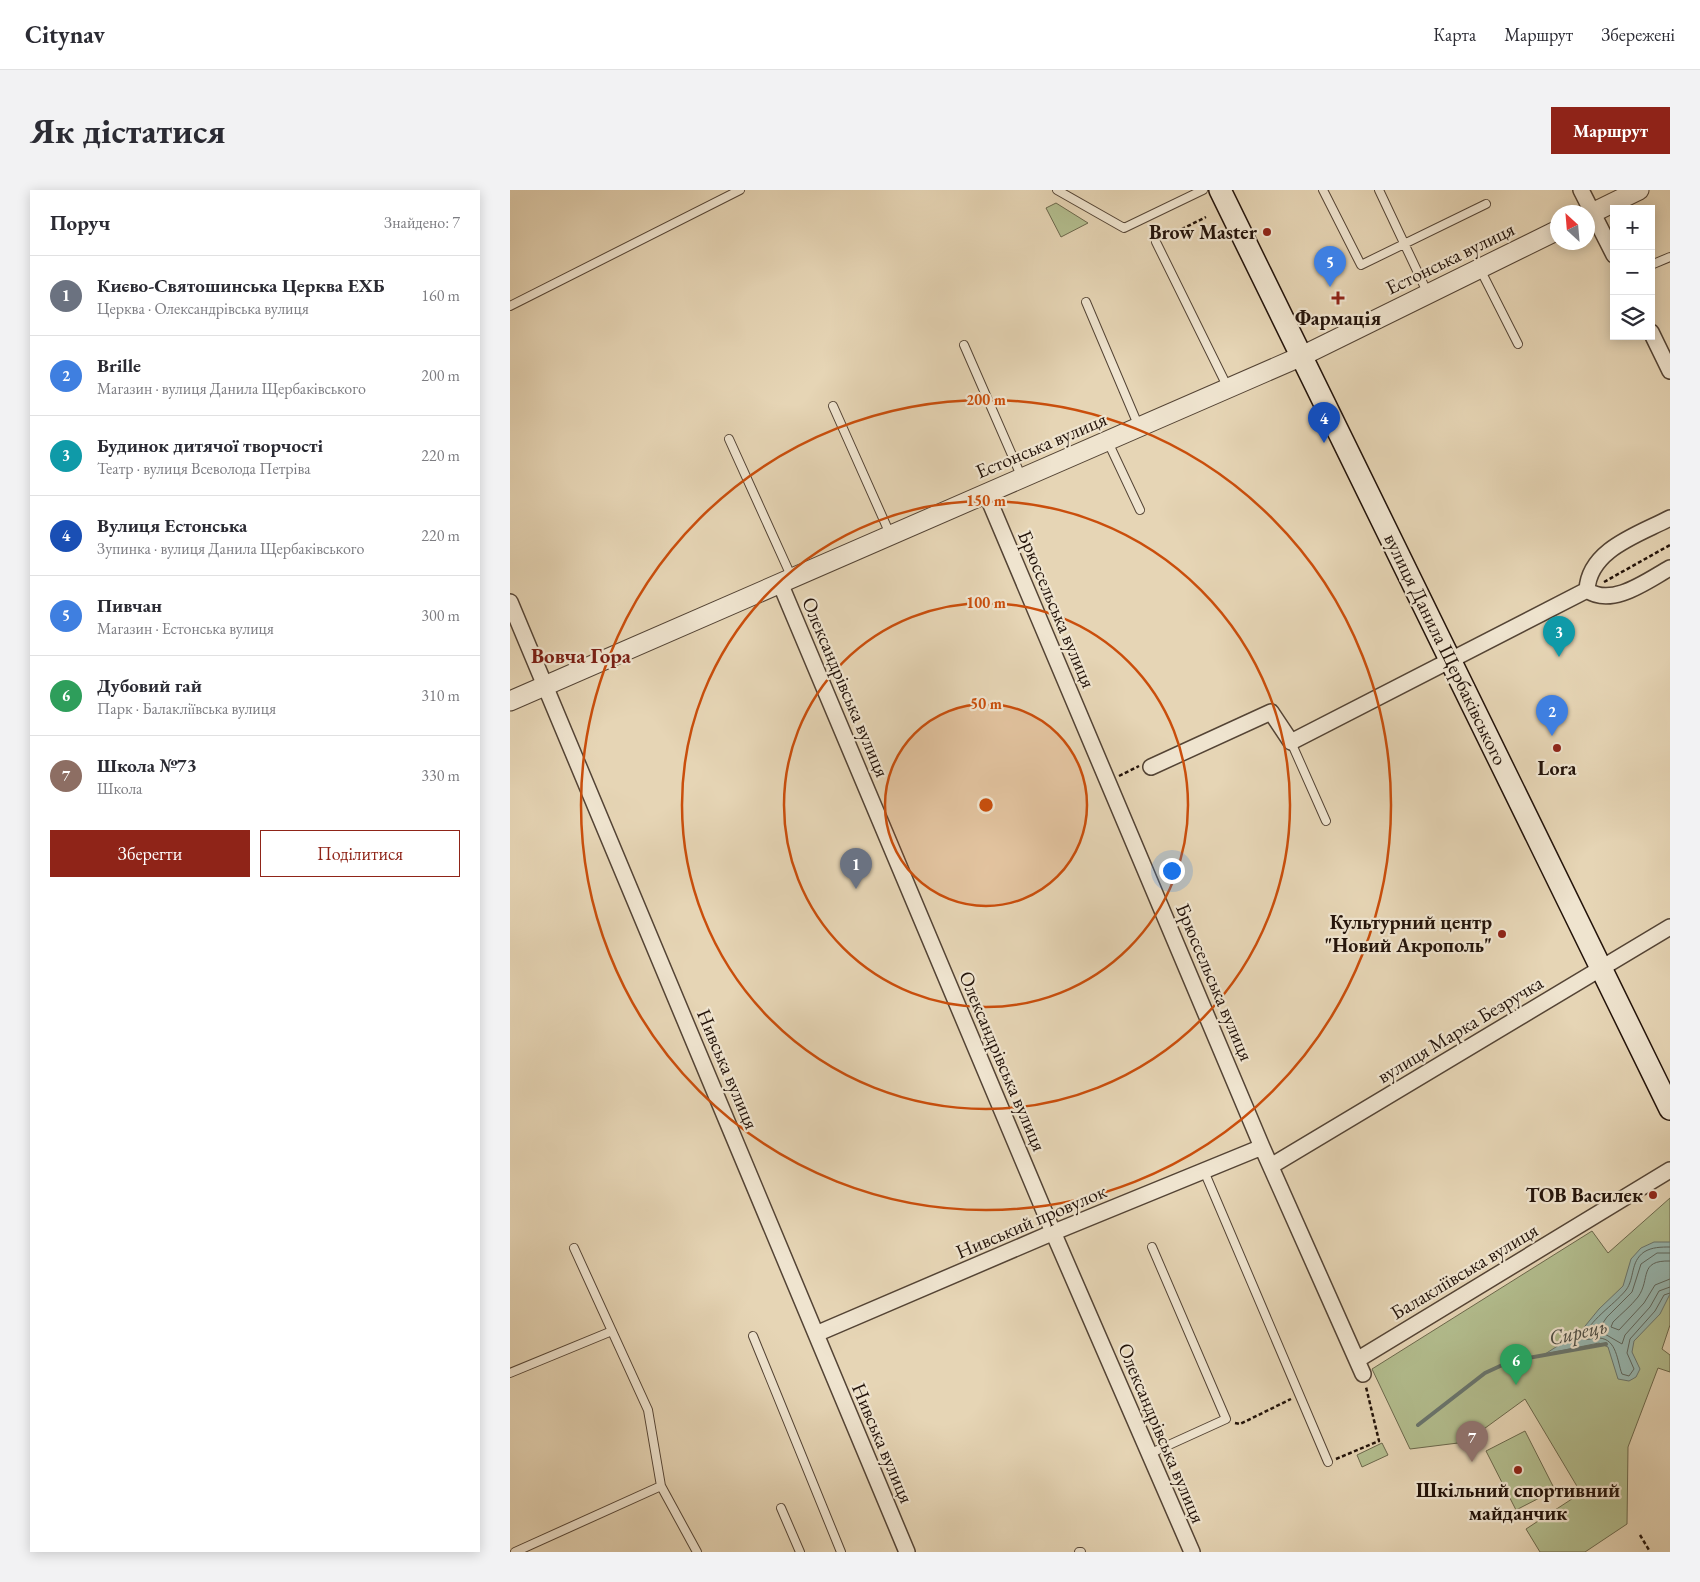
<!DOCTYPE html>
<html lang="uk">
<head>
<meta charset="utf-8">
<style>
  body { margin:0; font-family:"EB Garamond",serif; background:#f2f2f3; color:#2b2b33 }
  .controls { position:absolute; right:15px; top:15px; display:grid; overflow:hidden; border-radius:0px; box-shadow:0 2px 12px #0003 }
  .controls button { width:45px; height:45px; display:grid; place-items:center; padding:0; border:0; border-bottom:1px solid #e1e1e2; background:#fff; color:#2b2b33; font:25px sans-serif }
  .compass { position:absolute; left:1040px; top:15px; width:45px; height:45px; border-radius:50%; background:#fff; box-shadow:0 2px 12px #0003; rotate:334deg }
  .you { position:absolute; left:661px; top:680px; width:18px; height:18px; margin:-12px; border:4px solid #fff; border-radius:50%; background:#1a73e8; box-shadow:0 0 0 8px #1a73e833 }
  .badge { display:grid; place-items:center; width:32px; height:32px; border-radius:50%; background:#8f2418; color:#fff; font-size:16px; font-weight:700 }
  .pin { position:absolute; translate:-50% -41px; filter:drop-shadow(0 1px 2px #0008) }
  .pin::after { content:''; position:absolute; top:26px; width:18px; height:15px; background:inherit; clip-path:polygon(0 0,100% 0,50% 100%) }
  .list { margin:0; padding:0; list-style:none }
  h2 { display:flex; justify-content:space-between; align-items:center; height:65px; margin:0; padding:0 20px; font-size:21px }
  h2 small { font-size:16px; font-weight:400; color:#7c7c81 }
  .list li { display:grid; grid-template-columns:32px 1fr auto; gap:15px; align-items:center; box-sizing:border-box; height:80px; padding:0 20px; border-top:1px solid #e1e1e2 }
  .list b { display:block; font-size:19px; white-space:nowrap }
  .list p { margin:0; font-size:16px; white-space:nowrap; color:#7c7c81 }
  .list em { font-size:16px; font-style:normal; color:#7c7c81 }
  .actions { display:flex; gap:10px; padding:15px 20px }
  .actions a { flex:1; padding:11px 0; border:1px solid #8f2418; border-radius:0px; text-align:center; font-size:18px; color:#8f2418 }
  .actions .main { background:#8f2418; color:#fff }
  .icon { flex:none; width:28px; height:28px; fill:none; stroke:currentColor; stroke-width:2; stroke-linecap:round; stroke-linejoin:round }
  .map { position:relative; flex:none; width:1160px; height:1362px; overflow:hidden; border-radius:0px }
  header { display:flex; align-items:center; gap:30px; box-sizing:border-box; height:70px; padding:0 25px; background:#fff; border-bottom:1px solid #e1e1e2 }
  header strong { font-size:24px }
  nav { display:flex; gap:28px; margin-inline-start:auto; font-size:18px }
  .intro { display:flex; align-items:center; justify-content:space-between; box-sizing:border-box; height:120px; padding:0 30px }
  h1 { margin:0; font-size:35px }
  .button { padding:12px 22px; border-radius:0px; background:#8f2418; color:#fff; font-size:18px; font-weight:700 }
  main { display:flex; gap:30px; padding:0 30px }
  aside { flex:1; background:#fff; border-radius:0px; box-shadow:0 2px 12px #0003 }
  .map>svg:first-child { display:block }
  .green { fill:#b3be8f; stroke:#6b684c }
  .water { fill:#97b8b2; stroke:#69766f }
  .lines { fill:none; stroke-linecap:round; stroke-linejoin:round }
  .shore { stroke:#5d665e; stroke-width:1 }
  .stream { stroke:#69766f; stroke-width:4 }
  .service-casing { stroke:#544435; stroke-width:10 }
  .minor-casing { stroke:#544435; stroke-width:18 }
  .tertiary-casing { stroke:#544435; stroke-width:21 }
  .secondary-casing { stroke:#23130a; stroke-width:24 }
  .path { stroke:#23130a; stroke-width:2.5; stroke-dasharray:4 2.5; stroke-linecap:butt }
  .service { stroke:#efe4cf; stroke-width:8 }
  .minor { stroke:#efe4cf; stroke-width:15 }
  .tertiary { stroke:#efe4cf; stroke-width:19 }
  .secondary { stroke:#efe4cf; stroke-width:21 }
  .ring { fill:none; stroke:#ca4e0c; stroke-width:2.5 }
  .poi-dot { fill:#8f2418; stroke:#efe4cf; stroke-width:2 }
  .labels { text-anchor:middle; stroke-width:4.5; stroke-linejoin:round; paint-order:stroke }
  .poi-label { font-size:20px; font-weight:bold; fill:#23130a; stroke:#efe4cf; text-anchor:end }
  .street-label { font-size:20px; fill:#23130a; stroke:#efe4cf }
  .neighbourhood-label { font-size:21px; font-weight:bold; fill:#7a1f14; stroke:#efe4cf }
  .water-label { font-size:21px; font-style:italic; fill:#4c4d45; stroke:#efe4cf }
  .centre { fill:#ca4e0c; stroke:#efe4cf; stroke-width:2.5 }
  .ring-label { font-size:15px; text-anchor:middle; font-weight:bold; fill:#ca4e0c; stroke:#efe4cf; stroke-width:4.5; stroke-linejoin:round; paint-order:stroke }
</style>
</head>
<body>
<header>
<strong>Citynav</strong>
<nav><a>Карта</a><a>Маршрут</a><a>Збережені</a></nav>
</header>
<div class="intro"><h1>Як дістатися</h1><a class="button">Маршрут</a></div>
<main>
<aside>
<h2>Поруч<small>Знайдено: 7</small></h2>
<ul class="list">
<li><span class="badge" style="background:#6b7280">1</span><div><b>Києво-Святошинська Церква ЕХБ</b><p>Церква · Олександрівська вулиця</p></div><em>160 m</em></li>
<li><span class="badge" style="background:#3f7fe0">2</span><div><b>Brille</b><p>Магазин · вулиця Данила Щербаківського</p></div><em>200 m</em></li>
<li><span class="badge" style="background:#0f9aa8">3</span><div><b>Будинок дитячої творчості</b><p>Театр · вулиця Всеволода Петріва</p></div><em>220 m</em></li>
<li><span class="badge" style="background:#1a4fb4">4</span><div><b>Вулиця Естонська</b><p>Зупинка · вулиця Данила Щербаківського</p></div><em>220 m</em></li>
<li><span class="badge" style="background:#3f7fe0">5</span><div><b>Пивчан</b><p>Магазин · Естонська вулиця</p></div><em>300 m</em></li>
<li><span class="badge" style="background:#2e9e5b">6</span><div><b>Дубовий гай</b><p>Парк · Балакліївська вулиця</p></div><em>310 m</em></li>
<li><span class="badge" style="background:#8d6e63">7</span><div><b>Школа №73</b><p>Школа</p></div><em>330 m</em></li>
</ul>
<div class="actions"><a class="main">Зберегти</a><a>Поділитися</a></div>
</aside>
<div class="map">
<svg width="1160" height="1362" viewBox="0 0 1160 1362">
  <rect width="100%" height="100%" fill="#e6d5b5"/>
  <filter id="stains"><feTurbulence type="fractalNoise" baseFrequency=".004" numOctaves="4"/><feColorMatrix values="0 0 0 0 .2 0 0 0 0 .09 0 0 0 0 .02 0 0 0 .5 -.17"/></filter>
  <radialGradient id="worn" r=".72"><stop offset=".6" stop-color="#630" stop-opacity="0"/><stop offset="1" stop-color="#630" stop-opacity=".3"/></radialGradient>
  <path class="green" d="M 546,13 L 578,33 L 551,47 L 536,18 Z
    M 1160,1008 L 1160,1135 L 1152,1159 L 1160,1165 L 1160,1182 L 1148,1178 L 1118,1257 L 1117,1334 L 1075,1362 L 1030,1362 L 1016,1339 L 1071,1303 L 1015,1209 L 956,1252 L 900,1259 L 862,1179 L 1082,1041 L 1098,1063 Z
    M 1015,1241 L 1045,1300 L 1006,1320 L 976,1261 Z
    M 872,1253 L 878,1265 L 852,1277 L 847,1265 Z"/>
  <path class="water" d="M 1144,1052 L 1160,1052 L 1160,1104 L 1150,1124 L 1124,1151 L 1122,1162 L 1130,1179 L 1126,1187 L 1119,1191 L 1108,1189 L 1098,1157 L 1089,1153 L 1035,1164 L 1071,1141 L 1089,1119 L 1113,1096 L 1121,1069 L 1131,1058 Z"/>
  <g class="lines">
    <path class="shore" d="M 1160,1057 C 1151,1057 1142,1057 1134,1062 C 1120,1072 1125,1088 1116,1100 C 1103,1116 1079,1130 1073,1149 C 1078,1151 1083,1147 1089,1148 C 1107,1149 1107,1171 1112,1184 L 1119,1186 L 1124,1179 L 1117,1163 L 1120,1149 L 1145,1121 L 1154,1105 L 1160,1103
      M 1160,1063 L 1147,1063 L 1131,1074 L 1122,1102 L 1097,1127 L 1088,1140 L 1112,1154 L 1115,1145 L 1140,1117 L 1149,1101 L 1160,1097
      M 1160,1071 C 1128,1070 1141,1089 1128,1107 C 1121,1116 1111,1124 1103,1132 L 1101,1137 L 1109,1140 L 1134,1113 L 1145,1095 L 1160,1089"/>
    <path class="stream" d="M 908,1235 L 975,1183 L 1001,1171 L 1096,1154"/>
    <defs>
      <path id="service" d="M 547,0 L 614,38 L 693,0
        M 813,0 L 851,75 L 976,14
        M 869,0 L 918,104
        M 646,52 L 718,198
        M 1141,75 L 1160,67
        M 970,79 L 1008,154
        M 576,112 L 629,237
        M 0,116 L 230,0
        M 454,155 L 512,288
        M 323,216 L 380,344
        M 219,249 L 282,388
        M 598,252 L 630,320
        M 781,552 L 816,631
        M 694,981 L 818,1272
        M 64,1058 L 138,1220 L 151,1296 L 187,1362
        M 243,1146 L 331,1362
        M 0,1183 L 102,1141
        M 639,1264 L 716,1229 L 642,1057
        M 271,1318 L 290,1362
        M 5,1362 L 151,1296
        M 569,1362 L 571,1362"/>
      <path id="minor" d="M 1071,0 L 1104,65
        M 1141,142 L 1160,181
        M 476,303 L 752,957 L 853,1184
        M 270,393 L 543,1042 L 682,1362
        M 1077,400 C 1079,359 1130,344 1160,328
        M 1077,400 C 1102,418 1138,390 1160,378
        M 0,412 L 397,1362
        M 641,577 L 761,522 L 781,552 L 1077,400
        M 761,976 L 1160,737
        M 306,1144 L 537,1045 L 752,957
        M 847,1170 L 1160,980"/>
      <path id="tertiary" d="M 1078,25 L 1129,0
        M 0,511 L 792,166 L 1048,40"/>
      <path id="secondary" d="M 710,0 L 1160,919"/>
    </defs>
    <use href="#service" class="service-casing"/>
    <use href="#minor" class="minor-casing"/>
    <use href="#tertiary" class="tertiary-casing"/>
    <use href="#secondary" class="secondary-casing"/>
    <path class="path" d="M 654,48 L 696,27
      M 1094,392 L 1160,355
      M 609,586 L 629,576
      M 725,1233 L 730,1234 L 781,1209
      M 826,1269 L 869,1251 L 856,1197
      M 1130,1345 L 1139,1360"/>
    <use href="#service" class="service"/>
    <use href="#minor" class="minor"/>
    <use href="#tertiary" class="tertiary"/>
    <use href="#secondary" class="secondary"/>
  </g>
  <circle cx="476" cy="615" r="101" fill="#ca4e0c" fill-opacity=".12"/>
  <g class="ring">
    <circle cx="476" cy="615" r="101"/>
    <circle cx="476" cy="615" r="202"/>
    <circle cx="476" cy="615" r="304"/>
    <circle cx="476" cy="615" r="405"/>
  </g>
  <g class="poi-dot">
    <circle cx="757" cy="42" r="5"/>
    <path d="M825.5 100.5h5v5h5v5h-5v5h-5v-5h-5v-5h5z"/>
    <circle cx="1047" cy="558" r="5"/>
    <circle cx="992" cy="744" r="5"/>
    <circle cx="1143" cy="1005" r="5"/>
    <circle cx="1008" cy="1280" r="5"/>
  </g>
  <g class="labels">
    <g class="poi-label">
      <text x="747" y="49">Brow Master</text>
      <text x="828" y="135" text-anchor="middle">Фармація</text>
      <text x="1047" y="585" text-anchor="middle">Lora</text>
      <text x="982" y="739">Культурний центр<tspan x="982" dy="23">"Новий Акрополь"</tspan></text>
      <text x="1133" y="1012">ТОВ Василек</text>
      <text x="1008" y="1307" text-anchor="middle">Шкільний спортивний<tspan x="1008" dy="23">майданчик</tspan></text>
    </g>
    <g class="street-label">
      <text transform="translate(940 68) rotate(-26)" y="7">Естонська вулиця</text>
      <text transform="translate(531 255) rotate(-23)" y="7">Естонська вулиця</text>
      <text transform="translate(547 419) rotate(67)" y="7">Брюссельська вулиця</text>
      <text transform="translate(936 459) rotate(64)" y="7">вулиця Данила Щербаківського</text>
      <text transform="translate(336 497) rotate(67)" y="7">Олександрівська вулиця</text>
      <text transform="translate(705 792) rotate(67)" y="7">Брюссельська вулиця</text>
      <text transform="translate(950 839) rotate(-31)" y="7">вулиця Марка Безручка</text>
      <text transform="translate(493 871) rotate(67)" y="7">Олександрівська вулиця</text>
      <text transform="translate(218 879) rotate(67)" y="7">Нивська вулиця</text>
      <text transform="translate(521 1031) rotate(-23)" y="7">Нивський провулок</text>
      <text transform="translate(954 1081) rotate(-31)" y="7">Балакліївська вулиця</text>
      <text transform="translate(652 1243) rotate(67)" y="7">Олександрівська вулиця</text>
      <text transform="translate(373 1253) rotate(67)" y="7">Нивська вулиця</text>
    </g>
    <g class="neighbourhood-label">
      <text x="71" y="473">Вовча Гора</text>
    </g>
    <g class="water-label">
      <text transform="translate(1068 1142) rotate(-13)" y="7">Сирець</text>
    </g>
  </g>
  <circle cx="476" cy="615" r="8" class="centre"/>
  <g class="ring-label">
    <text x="476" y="215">200 m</text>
    <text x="476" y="316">150 m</text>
    <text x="476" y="418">100 m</text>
    <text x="476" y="519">50 m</text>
  </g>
  <rect width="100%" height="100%" filter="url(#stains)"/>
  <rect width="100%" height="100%" fill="url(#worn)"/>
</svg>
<div class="controls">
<button>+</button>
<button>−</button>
<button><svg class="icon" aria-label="layers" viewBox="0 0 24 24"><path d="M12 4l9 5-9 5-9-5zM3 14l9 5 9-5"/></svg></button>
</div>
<svg class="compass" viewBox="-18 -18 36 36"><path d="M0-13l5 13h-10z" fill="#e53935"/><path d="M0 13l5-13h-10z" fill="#7c7c81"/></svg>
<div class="you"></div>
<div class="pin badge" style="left:346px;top:699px;background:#6b7280">1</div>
<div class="pin badge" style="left:1042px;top:546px;background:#3f7fe0">2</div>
<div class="pin badge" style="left:1049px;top:467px;background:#0f9aa8">3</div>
<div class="pin badge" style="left:814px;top:253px;background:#1a4fb4">4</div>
<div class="pin badge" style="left:820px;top:97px;background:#3f7fe0">5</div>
<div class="pin badge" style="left:1006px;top:1195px;background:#2e9e5b">6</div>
<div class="pin badge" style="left:962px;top:1272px;background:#8d6e63">7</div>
</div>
</main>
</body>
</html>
